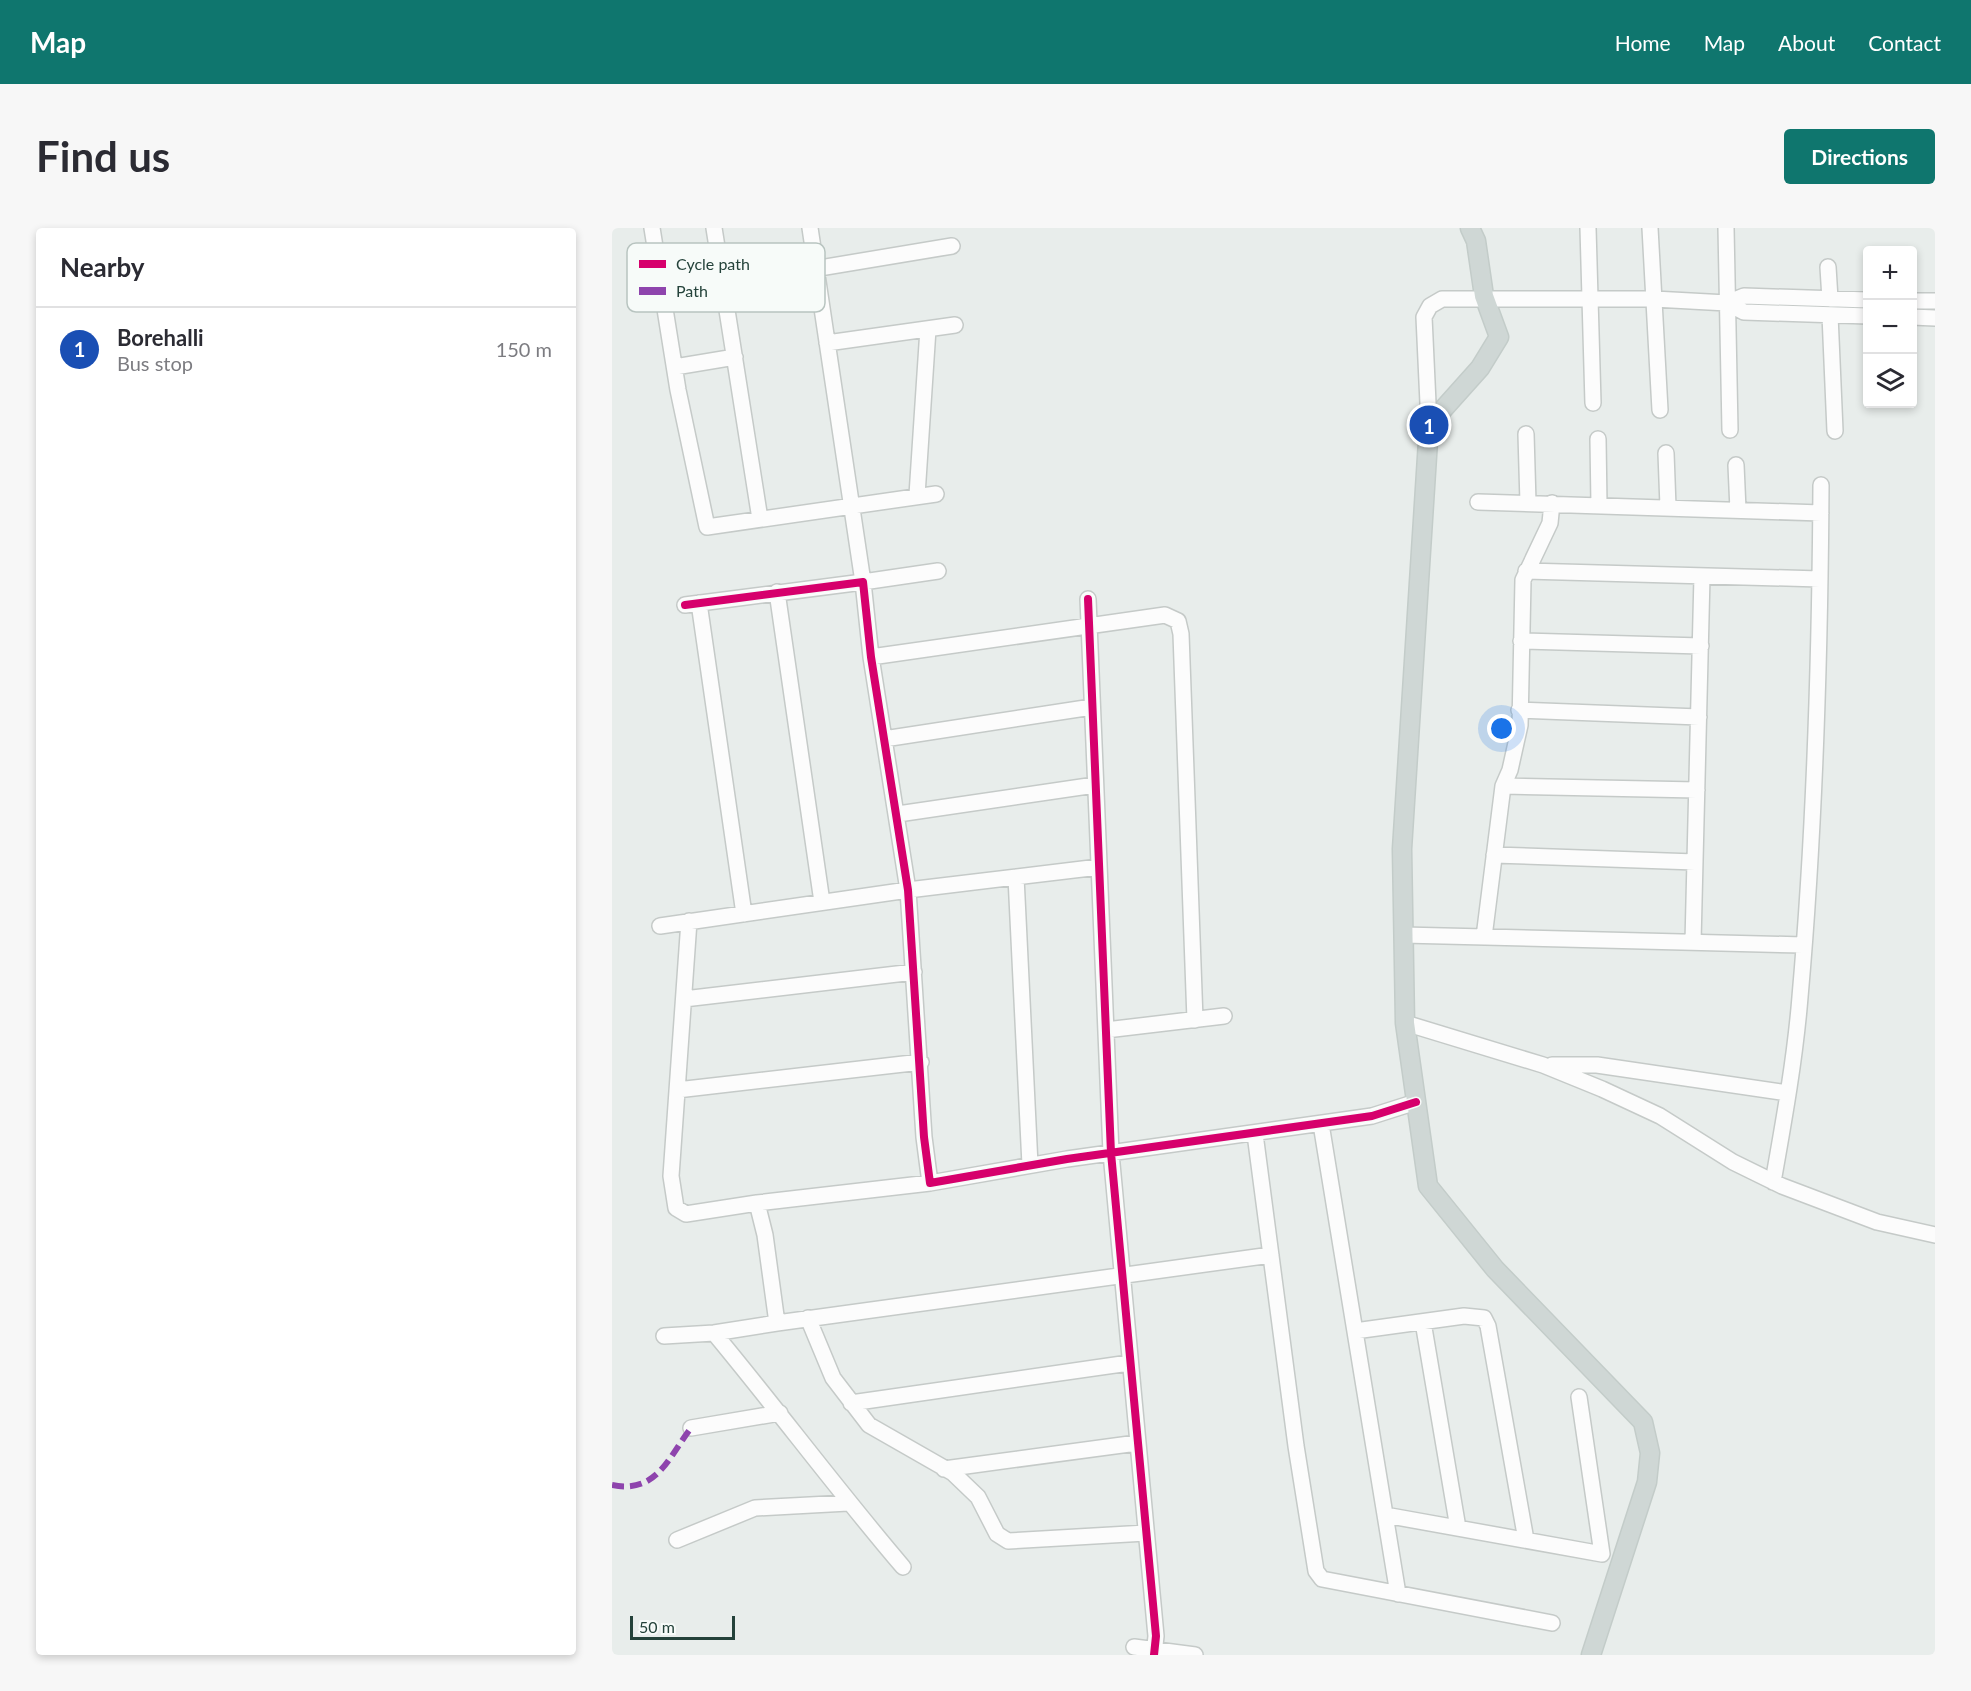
<!DOCTYPE html>
<html lang="en">
<head>
<meta charset="utf-8">
<style>
  body { margin:0; font-family:Lato,sans-serif; background:#f7f7f7; color:#2b2b33 }
  .controls { position:absolute; right:18px; top:18px; display:grid; overflow:hidden; border-radius:6px; box-shadow:0 3px 9px #0003 }
  .controls button { width:54px; height:54px; display:grid; place-items:center; padding:0; border:0; border-bottom:2px solid #e1e1e2; background:#fff; color:#2b2b33; font:30px sans-serif }
  .scale { position:absolute; left:18px; bottom:15px; width:105px; box-sizing:border-box; padding-left:6px; border:3px solid #24423a; border-top:0; font-size:16px; line-height:21px; white-space:nowrap; color:#24423a; -webkit-text-stroke:4px #f7fbf9; paint-order:stroke }
  .you { position:absolute; left:890px; top:501px; width:21px; height:21px; margin:-15px; border:4px solid #fff; border-radius:50%; background:#1a73e8; box-shadow:0 0 0 9px #1a73e833 }
  .badge { display:grid; place-items:center; width:39px; height:39px; border-radius:50%; background:#0f766e; color:#fff; font-size:20px; font-weight:700 }
  .pin { position:absolute; translate:-50% -50%; border:3px solid #fff; box-shadow:0 2px 6px #0006 }
  .list { margin:0; padding:0; list-style:none }
  h2 { display:flex; justify-content:space-between; align-items:center; height:78px; margin:0; padding:0 24px; font-size:26px }
  h2 small { font-size:20px; font-weight:400; color:#7c7c81 }
  .list li { display:grid; grid-template-columns:39px 1fr auto; gap:18px; align-items:center; box-sizing:border-box; height:84px; padding:0 24px; border-top:2px solid #e1e1e2 }
  .list b { display:block; font-size:22px; white-space:nowrap }
  .list p { margin:0; font-size:20px; white-space:nowrap; color:#7c7c81 }
  .list em { font-size:20px; font-style:normal; color:#7c7c81 }
  .icon { flex:none; width:33px; height:33px; fill:none; stroke:currentColor; stroke-width:2; stroke-linecap:round; stroke-linejoin:round }
  .map { position:relative; flex:none; width:1323px; height:1427px; overflow:hidden; border-radius:6px }
  header { display:flex; align-items:center; gap:36px; box-sizing:border-box; height:84px; padding:0 30px; background:#0f766e; color:#fff }
  header strong { font-size:28px }
  nav { display:flex; gap:33px; margin-inline-start:auto; font-size:21px }
  .intro { display:flex; align-items:center; justify-content:space-between; box-sizing:border-box; height:144px; padding:0 36px }
  h1 { margin:0; font-size:42px }
  .button { padding:15px 27px; border-radius:6px; background:#0f766e; color:#fff; font-size:21px; font-weight:700 }
  main { display:flex; gap:36px; padding:0 36px }
  aside { flex:1; background:#fff; border-radius:6px; box-shadow:0 3px 9px #0003 }
  .map>svg:first-child { display:block }
  .lines { fill:none; stroke-linecap:round; stroke-linejoin:round }
  .minor-casing { stroke:#c5cac8; stroke-width:18 }
  .major-casing { stroke:#c3ccc9; stroke-width:21 }
  .minor { stroke:#fcfcfc; stroke-width:15 }
  .major { stroke:#cfd7d5; stroke-width:18 }
  .quiet { stroke:#8e44ad; stroke-width:6; stroke-dasharray:12 6; stroke-linecap:butt }
  .cycleway-casing { stroke:#f7fbf9; stroke-width:11 }
  .cycleway { stroke:#d6006c; stroke-width:8 }
  .key { fill:#f7fbf9; stroke:#b8c4c0; stroke-width:1.5 }
  .key-label { font-size:16px; fill:#24423a }
</style>
</head>
<body>
<header>
<strong>Map</strong>
<nav><a>Home</a><a>Map</a><a>About</a><a>Contact</a></nav>
</header>
<div class="intro"><h1>Find us</h1><a class="button">Directions</a></div>
<main>
<aside>
<h2>Nearby<small></small></h2>
<ul class="list">
<li><span class="badge" style="background:#1a4fb4">1</span><div><b>Borehalli</b><p>Bus stop</p></div><em>150 m</em></li>
</ul>
</aside>
<div class="map">
<svg width="1323" height="1427" viewBox="0 0 1323 1427">
  <rect width="100%" height="100%" fill="#e8edeb"/>
  <g class="lines">
    <defs>
      <path id="minor" d="M 40,0 L 66,162 L 95,299 L 324,266
        M 102,0 L 148,291
        M 198,0 L 251,354 L 326,343
        M 976,0 L 981,175
        M 1038,0 L 1048,182
        M 1114,0 L 1118,202
        M 1216,39 L 1218,71
        M 111,56 L 340,18
        M 1300,73 L 1323,73
        M 1115,75 L 1132,68 L 1256,72
        M 1218,87 L 1223,203
        M 1300,89 L 1323,90
        M 215,115 L 343,97
        M 63,139 L 123,129
        M 817,197 L 812,89 L 818,78 L 830,71 L 1042,71 L 1115,75 L 1132,84 L 1256,88
        M 914,206 L 916,275
        M 986,211 L 987,277
        M 1054,225 L 1056,279
        M 1124,237 L 1126,282
        M 305,267 L 316,101
        M 866,274 L 1209,285
        M 914,343 L 1208,351
        M 165,364 L 210,674
        M 476,371 L 499,925 L 544,1408 L 542,1427
        M 87,375 L 132,686
        M 73,377 L 251,354 L 259,429 L 296,662 L 312,909 L 318,955 L 455,931 L 760,888 L 804,874
        M 909,413 L 1089,418
        M 259,429 L 553,387 L 566,393 L 569,406 L 583,792
        M 907,482 L 1087,489
        M 272,511 L 480,479
        M 891,558 L 1085,562
        M 286,586 L 483,557
        M 882,627 L 1083,634
        M 404,649 L 418,937
        M 77,693 L 59,948 L 64,980 L 74,986 L 145,975
        M 48,698 L 296,662 L 487,639
        M 791,707 L 1191,717
        M 872,709 L 891,558 L 898,542 L 908,497 L 911,352 L 938,295 L 940,275
        M 1081,714 L 1090,348
        M 72,771 L 302,744
        M 793,795 L 931,837 L 990,861 L 1048,888 L 1121,934 L 1170,958 L 1265,994 L 1323,1007
        M 494,802 L 612,788
        M 940,837 L 985,837 L 1176,865
        M 65,862 L 309,834
        M 709,896 L 786,1366
        M 643,906 L 684,1218 L 704,1343 L 710,1351 L 940,1395
        M 1161,954 C 1172,892 1183,831 1188,769 C 1203,599 1208,428 1209,257
        M 196,1090 L 221,1150 L 257,1197 L 341,1245 L 366,1269 L 385,1306 L 396,1313 L 534,1305
        M 811,1094 L 846,1300
        M 165,1095 L 659,1027
        M 743,1103 L 852,1088 L 872,1090 L 876,1098 L 914,1312
        M 102,1105 C 166,1182 226,1263 291,1339
        M 52,1108 L 102,1105 L 165,1095 L 153,1007 L 145,975 L 318,955
        M 239,1175 L 517,1135
        M 79,1200 L 168,1185
        M 332,1241 L 525,1215
        M 773,1287 L 990,1326 L 967,1169
        M 65,1312 L 143,1280 L 236,1275
        M 522,1419 L 583,1427"/>
      <path id="major" d="M 858,0 L 864,13 L 872,68 L 887,109 L 868,140 L 817,197 L 790,621 L 793,795 L 816,958 L 883,1041 L 1031,1194 L 1038,1225 L 1035,1254 L 979,1427"/>
    </defs>
    <use href="#minor" class="minor-casing"/>
    <use href="#major" class="major-casing"/>
    <use href="#minor" class="minor"/>
    <use href="#major" class="major"/>
    <path class="quiet" d="M 0,1257 C 45,1266 56,1230 79,1200"/>
    <defs>
      <path id="cycleway" d="M 476,371 L 499,925 L 544,1408 L 542,1427
        M 73,377 L 251,354 L 259,429 L 296,662 L 312,909 L 318,955 L 455,931 L 760,888 L 804,874"/>
    </defs>
    <use href="#cycleway" class="cycleway-casing"/>
    <use href="#cycleway" class="cycleway"/>
  </g>
  <rect x="15" y="15" width="198" height="69" rx="9" class="key"/>
  <rect x="27" y="32" width="27" height="8" fill="#d6006c"/>
  <rect x="27" y="59" width="27" height="8" fill="#8e44ad"/>
  <g class="key-label">
    <text x="64" y="42">Cycle path</text>
    <text x="64" y="69">Path</text>
  </g>
</svg>
<div class="controls">
<button>+</button>
<button>−</button>
<button><svg class="icon" aria-label="layers" viewBox="0 0 24 24"><path d="M12 4l9 5-9 5-9-5zM3 14l9 5 9-5"/></svg></button>
</div>
<div class="scale">50 m</div>
<div class="you"></div>
<div class="pin badge" style="left:817px;top:197px;background:#1a4fb4">1</div>
</div>
</main>
</body>
</html>
